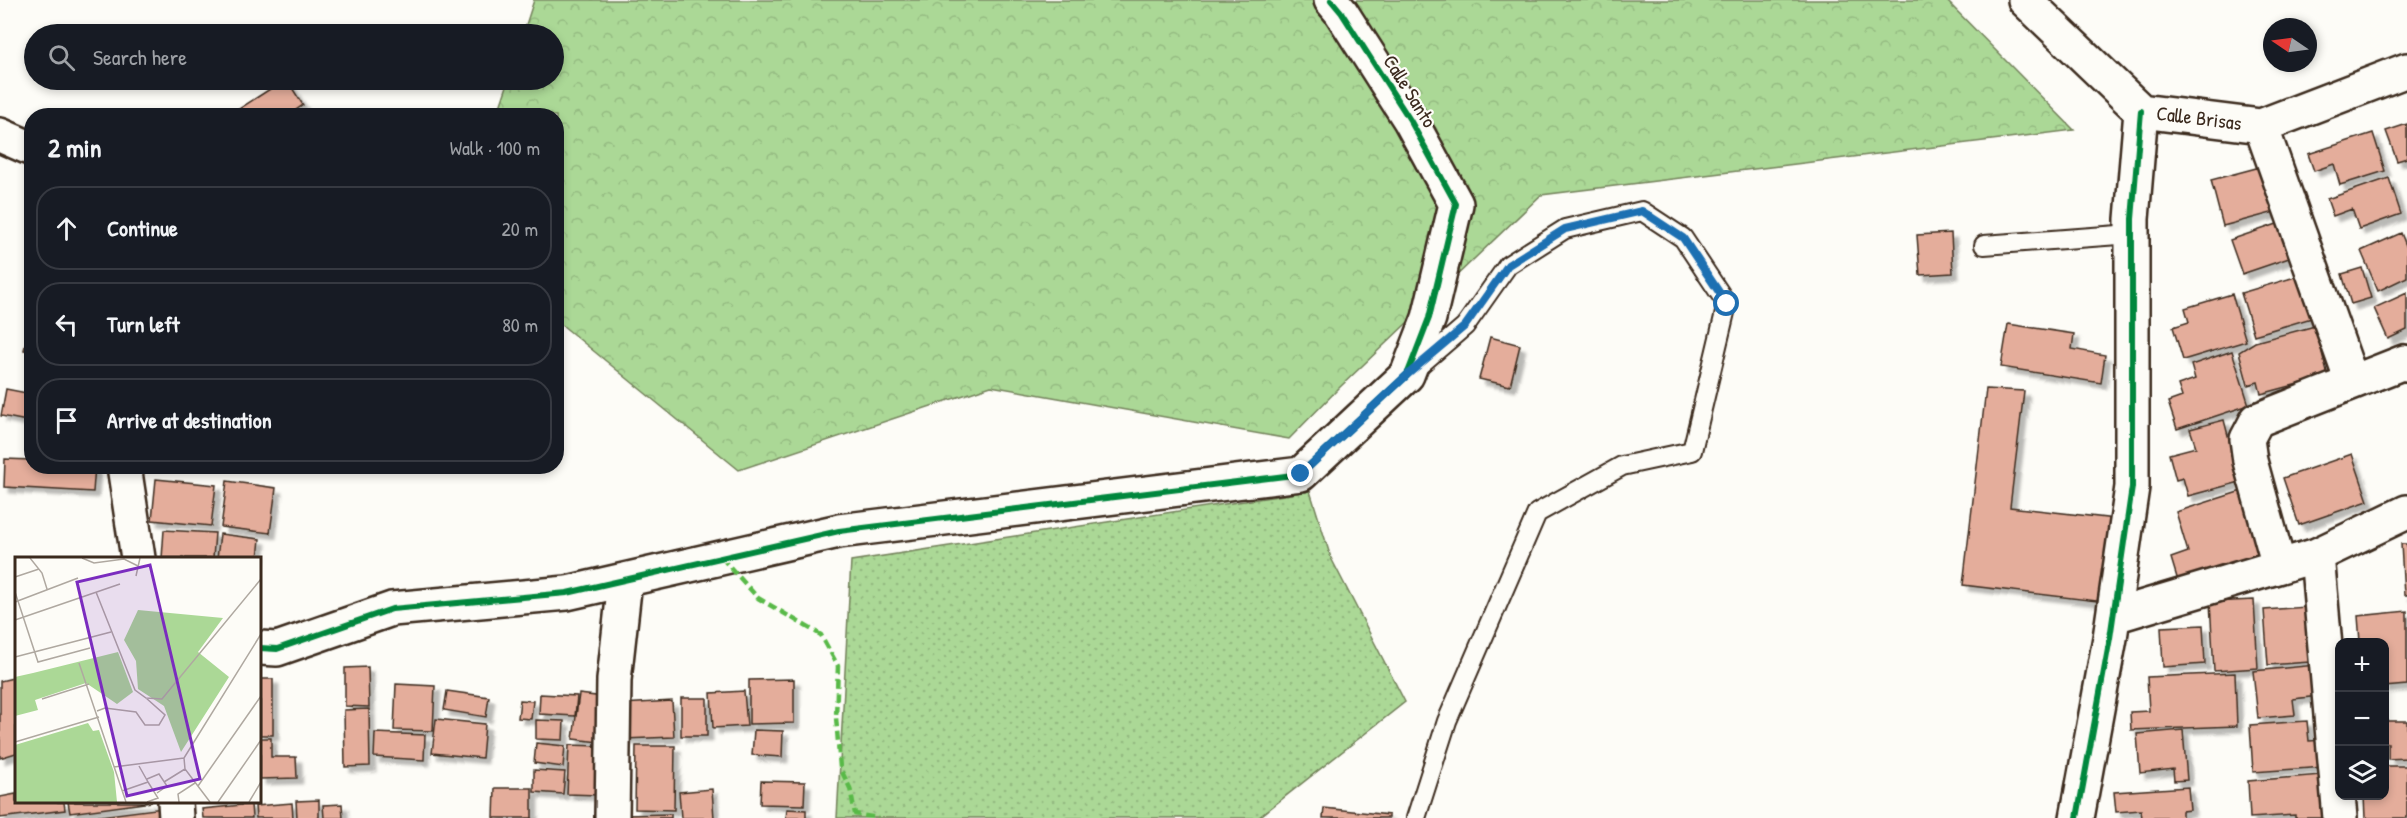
<!DOCTYPE html>
<html lang="en">
<head>
<meta charset="utf-8">
<style>
  body { margin:0; font-family:"Patrick Hand",sans-serif; background:#20242c; color:#f1f3f6 }
  .controls { position:absolute; right:18px; bottom:18px; display:grid; overflow:hidden; border-radius:12px; box-shadow:0 3px 9px #0003 }
  .controls button { width:54px; height:54px; display:grid; place-items:center; padding:0; border:0; border-bottom:2px solid #363941; background:#171b24; color:#f1f3f6; font:30px sans-serif }
  .compass { position:absolute; left:2263px; top:18px; width:54px; height:54px; border-radius:50%; background:#171b24; box-shadow:0 3px 9px #0003; rotate:283deg }
  .stop { position:absolute; width:18px; height:18px; margin:-14px; border:4px solid #1f6fb2; border-radius:50%; background:#fff }
  .stop.end { background:#1f6fb2; border-color:#fff; box-shadow:0 2px 6px #0008 }
  .list { margin:0; padding:0; list-style:none }
  h2 { display:flex; justify-content:space-between; align-items:center; height:78px; margin:0; padding:0 24px; font-size:26px }
  h2 small { font-size:20px; font-weight:400; color:#9ea1a6 }
  .list li { display:grid; grid-template-columns:39px 1fr auto; gap:18px; align-items:center; box-sizing:border-box; height:84px; margin:0 12px 12px; padding:0 12px; border:2px solid #363941; border-radius:24px }
  .list b { display:block; font-size:22px; white-space:nowrap }
  .list em { font-size:20px; font-style:normal; color:#9ea1a6 }
  .icon { flex:none; width:33px; height:33px; fill:none; stroke:currentColor; stroke-width:2; stroke-linecap:round; stroke-linejoin:round }
  .map { position:relative; flex:none; width:2407px; height:818px; overflow:hidden }
  .search { position:absolute; background:#171b24; box-shadow:0 3px 9px #0003; left:24px; top:24px; width:540px; height:66px; display:flex; align-items:center; gap:15px; box-sizing:border-box; padding:0 21px; border-radius:33px; color:#9ea1a6; font-size:22px }
  .panel { position:absolute; background:#171b24; box-shadow:0 3px 9px #0003; left:24px; top:108px; width:540px; height:366px; border-radius:24px }
  .map>svg:first-child { display:block }
  .grass { fill:url(#grass-dots); stroke:#73815a; stroke-width:1.5 }
  .forest { fill:url(#forest-crowns); stroke:#73815a; stroke-width:1.5 }
  .building { fill:#e4ad9b; stroke:#3b2a1e; stroke-width:1.5; filter:url(#shadow) }
  .lines { fill:none; stroke-linecap:round; stroke-linejoin:round }
  .lane-casing { stroke:#3b2a1e; stroke-width:22 }
  .street-casing { stroke:#3b2a1e; stroke-width:38 }
  .lane { stroke:#fdfcf7; stroke-width:18 }
  .street { stroke:#fdfcf7; stroke-width:33 }
  .quiet { stroke:#58b947; stroke-width:4.5; stroke-dasharray:9 4.5; stroke-linecap:butt }
  .cycleway-casing { stroke:#fdfcf7; stroke-width:10 }
  .cycleway { stroke:#00873e; stroke-width:6 }
  .route { stroke:#1f6fb2; stroke-width:8 }
  .labels { text-anchor:middle; stroke-width:4.5; stroke-linejoin:round; paint-order:stroke }
  .street-label { font-size:20px; fill:#3b2a1e; stroke:#fdfcf7 }
  .inset-road { fill:none; stroke:#afa8a0; stroke-width:1.5 }
  .view { fill:#7b2cbf; fill-opacity:0.15; stroke:#7b2cbf; stroke-width:3 }
  .inset-edge { fill:none; stroke:#3b2a1e; stroke-width:3 }
</style>
</head>
<body>
<div class="map">
<svg width="2407" height="818" viewBox="0 0 2407 818">
  <defs>
    <pattern id="grass-dots" width="8" height="8" patternUnits="userSpaceOnUse" patternTransform="scale(1.5)"><rect width="8" height="8" fill="#abd896"/><path d="M2 2h.1M6 6h.1" fill="none" stroke="#94ba81" stroke-width="1.8" stroke-linecap="round"/></pattern>
    <pattern id="forest-crowns" width="20" height="18" patternUnits="userSpaceOnUse" patternTransform="scale(1.5)"><rect width="20" height="18" fill="#abd896"/><path d="M2 6a3 3 0 1 1 6 0M12 15a3 3 0 1 1 6 0" fill="none" stroke="#94ba81"/></pattern>
    <filter id="shadow"><feDropShadow dx="5.5" dy="5.5" stdDeviation="1.5" flood-color="#0004"/></filter>
  </defs>
  <rect width="100%" height="100%" fill="#fdfcf7"/>
  <filter id="ink" filterUnits="userSpaceOnUse"><feTurbulence type="fractalNoise" baseFrequency=".0167" numOctaves="2"/><feDisplacementMap in="SourceGraphic" scale="12" xChannelSelector="R" yChannelSelector="G"/><feConvolveMatrix kernelMatrix="1 2 1 2 8 2 1 2 1" color-interpolation-filters="sRGB"/></filter>
  <g filter="url(#ink)">
    <path class="grass" d="M 1310,491 L 1331,558 L 1405,702 L 1258,818 L 837,818 L 851,561 Z"/>
    <path class="forest" d="M 534,0 L 1946,0 L 2074,130 L 1541,195 L 1339,388 L 1289,439 L 991,386 L 739,470 L 557,321 L 556,116 L 497,116 L 509,80 L 554,80 L 554,34 L 523,34 Z"/>
    <path class="building" d="M 284,80 L 287,80 L 303,105 L 287,116 L 228,116 Z
      M 2407,124 L 2407,158 L 2397,161 L 2386,131 Z
      M 2373,133 L 2385,171 L 2340,185 L 2334,164 L 2314,171 L 2308,154 Z
      M 2264,166 L 2275,212 L 2223,226 L 2211,180 Z
      M 2389,178 L 2401,214 L 2359,229 L 2352,209 L 2333,216 L 2327,199 Z
      M 2283,222 L 2295,256 L 2242,274 L 2230,240 Z
      M 1951,233 L 1953,273 L 1920,275 L 1917,235 Z
      M 2401,233 L 2407,248 L 2407,277 L 2378,291 L 2361,251 Z
      M 2362,268 L 2371,298 L 2351,304 L 2342,274 Z
      M 2302,275 L 2315,317 L 2254,335 L 2241,293 Z
      M 2407,293 L 2407,330 L 2388,339 L 2374,308 Z
      M 2232,294 L 2246,341 L 2183,360 L 2173,327 L 2189,322 L 2185,308 Z
      M 32,319 L 32,352 L 24,350 Z
      M 2008,324 L 2074,334 L 2072,349 L 2105,355 L 2101,383 L 2001,367 Z
      M 2315,326 L 2328,376 L 2261,394 L 2258,382 L 2248,385 L 2239,352 L 2255,342 Z
      M 1490,337 L 1520,345 L 1510,386 L 1479,379 Z
      M 2232,351 L 2249,405 L 2177,429 L 2168,402 L 2182,397 L 2178,385 L 2195,379 L 2191,365 Z
      M 6,389 L 32,394 L 32,422 L 1,416 Z
      M 1986,389 L 2024,391 L 2010,507 L 2115,519 L 2105,602 L 1963,585 Z
      M 2224,420 L 2240,482 L 2188,496 L 2183,478 L 2176,480 L 2169,454 L 2196,447 L 2190,429 Z
      M 2352,454 L 2368,501 L 2299,525 L 2283,478 Z
      M 5,459 L 32,460 L 32,466 L 95,466 L 93,492 L 4,487 Z
      M 156,479 L 216,485 L 211,526 L 152,520 Z
      M 227,481 L 276,488 L 270,533 L 221,527 Z
      M 2251,488 L 2270,551 L 2178,581 L 2171,558 L 2188,552 L 2176,512 Z
      M 164,530 L 215,533 L 213,558 L 162,558 Z
      M 220,534 L 260,539 L 258,558 L 217,558 Z
      M 2401,544 L 2407,544 L 2407,595 L 2404,595 Z
      M 2254,600 L 2258,668 L 2214,671 L 2210,602 Z
      M 2307,607 L 2310,662 L 2268,665 L 2264,610 Z
      M 2407,611 L 2407,685 L 2384,687 L 2384,642 L 2360,642 L 2358,616 Z
      M 2203,625 L 2205,664 L 2163,667 L 2161,627 Z
      M 2316,665 L 2319,696 L 2293,699 L 2295,715 L 2258,718 L 2253,671 Z
      M 368,667 L 369,707 L 345,706 L 345,668 Z
      M 2235,673 L 2237,726 L 2131,730 L 2130,712 L 2149,711 L 2147,677 Z
      M 13,678 L 16,691 L 16,753 L 0,758 L 0,681 Z
      M 260,679 L 273,679 L 273,735 L 260,735 Z
      M 794,679 L 794,723 L 749,724 L 749,680 Z
      M 396,684 L 435,686 L 433,731 L 394,730 Z
      M 447,691 L 489,697 L 486,717 L 444,710 Z
      M 744,691 L 747,726 L 713,728 L 711,693 Z
      M 540,694 L 577,696 L 575,716 L 539,714 Z
      M 579,694 L 604,697 L 599,742 L 573,739 Z
      M 681,698 L 707,698 L 707,736 L 681,736 Z
      M 520,700 L 533,701 L 531,719 L 518,718 Z
      M 672,701 L 674,737 L 624,739 L 622,704 Z
      M 369,709 L 370,766 L 345,767 L 344,710 Z
      M 436,719 L 485,724 L 482,758 L 432,753 Z
      M 536,720 L 564,721 L 563,740 L 536,739 Z
      M 2307,721 L 2309,741 L 2323,740 L 2325,767 L 2253,772 L 2250,725 Z
      M 2384,721 L 2407,721 L 2407,758 L 2388,759 L 2388,743 L 2384,743 Z
      M 754,730 L 783,731 L 782,757 L 752,755 Z
      M 2183,730 L 2187,780 L 2174,781 L 2173,769 L 2140,773 L 2137,734 Z
      M 375,733 L 425,735 L 424,760 L 374,757 Z
      M 260,738 L 271,738 L 271,757 L 296,757 L 297,778 L 260,779 Z
      M 536,743 L 565,746 L 563,767 L 534,763 Z
      M 569,745 L 599,746 L 598,795 L 567,794 Z
      M 636,746 L 675,746 L 674,810 L 635,809 Z
      M 2384,766 L 2407,766 L 2407,818 L 2365,818 L 2364,796 L 2384,796 Z
      M 534,770 L 565,772 L 563,794 L 534,792 Z
      M 2321,775 L 2334,818 L 2295,818 L 2295,815 L 2250,818 L 2248,781 Z
      M 761,781 L 805,782 L 804,805 L 760,804 Z
      M 2188,787 L 2190,810 L 2182,811 L 2182,818 L 2142,818 L 2141,810 L 2116,812 L 2114,792 Z
      M 495,788 L 532,788 L 532,818 L 494,818 Z
      M 712,789 L 714,818 L 681,818 L 679,792 Z
      M 16,794 L 16,802 L 64,802 L 65,810 L 0,818 L 0,797 Z
      M 319,800 L 319,818 L 297,818 L 296,801 Z
      M 68,802 L 152,802 L 70,813 Z
      M 292,803 L 293,818 L 256,818 L 255,806 Z
      M 251,804 L 252,818 L 203,818 L 202,809 Z
      M 342,804 L 343,818 L 324,818 L 323,805 Z
      M 163,808 L 164,818 L 84,818 Z
      M 1324,808 L 1389,815 L 1389,818 L 1323,818 Z
      M 787,809 L 806,810 L 806,818 L 786,818 Z
      M 671,814 L 671,818 L 624,818 L 624,815 Z"/>
    <g class="lines">
      <defs>
        <path id="lane" d="M 1984,245 L 2132,234
          M 1415,369 L 1465,326 L 1508,265 L 1565,229 L 1642,211 L 1683,238 L 1727,304 L 1692,451 L 1622,466 L 1537,513 L 1447,721 L 1416,818"/>
        <path id="street" d="M 2025,0 L 2141,111 L 2261,126 L 2407,70
          M 2261,126 L 2352,382
          M 0,135 L 32,149
          M 124,466 L 138,558
          M 2317,555 L 2407,512
          M 2279,566 L 2250,461 L 2247,439 L 2257,420 L 2404,362 L 2407,364
          M 2114,616 L 2317,555 L 2340,818
          M 260,648 L 277,649 L 392,609 L 567,593 L 839,531 L 1301,474 L 1407,375 L 1429,318 L 1456,204 L 1410,120 L 1341,12 L 1331,0
          M 175,802 L 176,818
          M 612,818 L 614,680 L 625,581
          M 2077,818 L 2110,638 L 2132,487 L 2132,219 L 2141,111"/>
      </defs>
      <use href="#lane" class="lane-casing"/>
      <use href="#street" class="street-casing"/>
      <use href="#lane" class="lane"/>
      <use href="#street" class="street"/>
      <path class="quiet" d="M 721,557 L 758,598 L 821,635 L 838,666 L 836,717 L 840,768 L 850,788 L 855,814 L 878,818"/>
      <defs>
        <path id="cycleway" d="M 260,648 L 277,649 L 392,609 L 567,593 L 839,531 L 1301,474 L 1407,375 L 1429,318 L 1456,204 L 1410,120 L 1341,12 L 1331,0
          M 2077,818 L 2110,638 L 2132,487 L 2132,219 L 2141,111"/>
      </defs>
      <use href="#cycleway" class="cycleway-casing"/>
      <use href="#cycleway" class="cycleway"/>
    </g>
  </g>
  <g class="lines" filter="url(#ink)">
    <path class="route" d="M 1301,474 L 1407,375 L 1465,326 L 1508,265 L 1565,229 L 1642,211 L 1683,238 L 1727,304"/>
  </g>
  <g class="labels">
    <g class="street-label">
      <text transform="translate(1410 91) rotate(58)" y="7">Calle Santo</text>
      <text transform="translate(2199 118) rotate(7)" y="7">Calle Brisas</text>
    </g>
  </g>
  <g transform="translate(15 557)">
    <rect width="246" height="246" fill="#fdfcf7"/>
    <path d="M 103,95 L 118,135 L 102,147 L 71,126 L 20,143 L 18,116 Z" fill="#abd896"/>
    <path d="M 123,53 L 208,61 L 183,95 L 214,120 L 166,195 L 149,149 L 123,132 L 121,104 L 109,83 ZM 18,116 L 31,126 L 20,143 L 23,153 L 0,159 L 0,120 ZM 73,166 L 78,174 L 84,173 L 99,215 L 102,245 L 0,245 L 0,188 Z" fill="#abd896"/>
    <path class="inset-road" d="M 15,1 L 27,16 L 32,32M 67,1 L 79,6 L 109,2 L 123,9M 121,19 L 125,1M 0,20 L 24,12M 0,35 L 23,105 L 75,91M 81,35 L 120,133 L 131,141 L 147,142 L 246,22M 0,45 L 63,21M 0,63 L 105,27M 0,100 L 96,75M 64,106 L 111,245M 27,142 L 74,127M 82,154 L 90,151 L 121,155 L 130,168 L 144,168 L 150,158 L 131,141M 0,185 L 84,160M 99,210 L 169,201M 132,222 L 144,217 L 152,229 L 142,236M 149,225 L 170,212M 183,229 L 246,139M 107,234 L 133,225 L 124,209M 132,245 L 143,241 L 133,225M 164,245 L 163,237 L 180,226M 195,245 L 170,212 L 169,201 L 246,77M 203,245 L 246,183M 234,245 L 246,225"/>
    <path class="view" d="M 135,8 L 185,222 L 112,239 L 62,25 Z"/>
    <rect width="246" height="246" class="inset-edge"/>
  </g>
</svg>
<div class="controls">
<button>+</button>
<button>−</button>
<button><svg class="icon" aria-label="layers" viewBox="0 0 24 24"><path d="M12 4l9 5-9 5-9-5zM3 14l9 5 9-5"/></svg></button>
</div>
<svg class="compass" viewBox="-18 -18 36 36"><path d="M0-13l5 13h-10z" fill="#e53935"/><path d="M0 13l5-13h-10z" fill="#9ea1a6"/></svg>
<div class="stop" style="left:1727px;top:304px"></div>
<div class="stop end" style="left:1301px;top:474px"></div>
<div class="search"><svg class="icon" aria-label="search" viewBox="0 0 24 24"><circle cx="10" cy="10" r="6"/><path d="M15 15l6 6"/></svg>Search here</div>
<section class="panel">
<h2>2 min<small>Walk · 100 m</small></h2>
<ul class="list">
<li><svg class="icon" aria-label="ahead" viewBox="0 0 24 24"><path d="M12 20V5M6 11l6-6 6 6"/></svg><div><b>Continue</b></div><em>20 m</em></li>
<li><svg class="icon" aria-label="left" viewBox="0 0 24 24"><path d="M17 20v-9H6M10 6l-5 5 5 5"/></svg><div><b>Turn left</b></div><em>80 m</em></li>
<li><svg class="icon" aria-label="arrive" viewBox="0 0 24 24"><path d="M6 21V4h12l-3 4 3 4H6"/></svg><div><b>Arrive at destination</b></div></li>
</ul>
</section>
</div>
</body>
</html>
